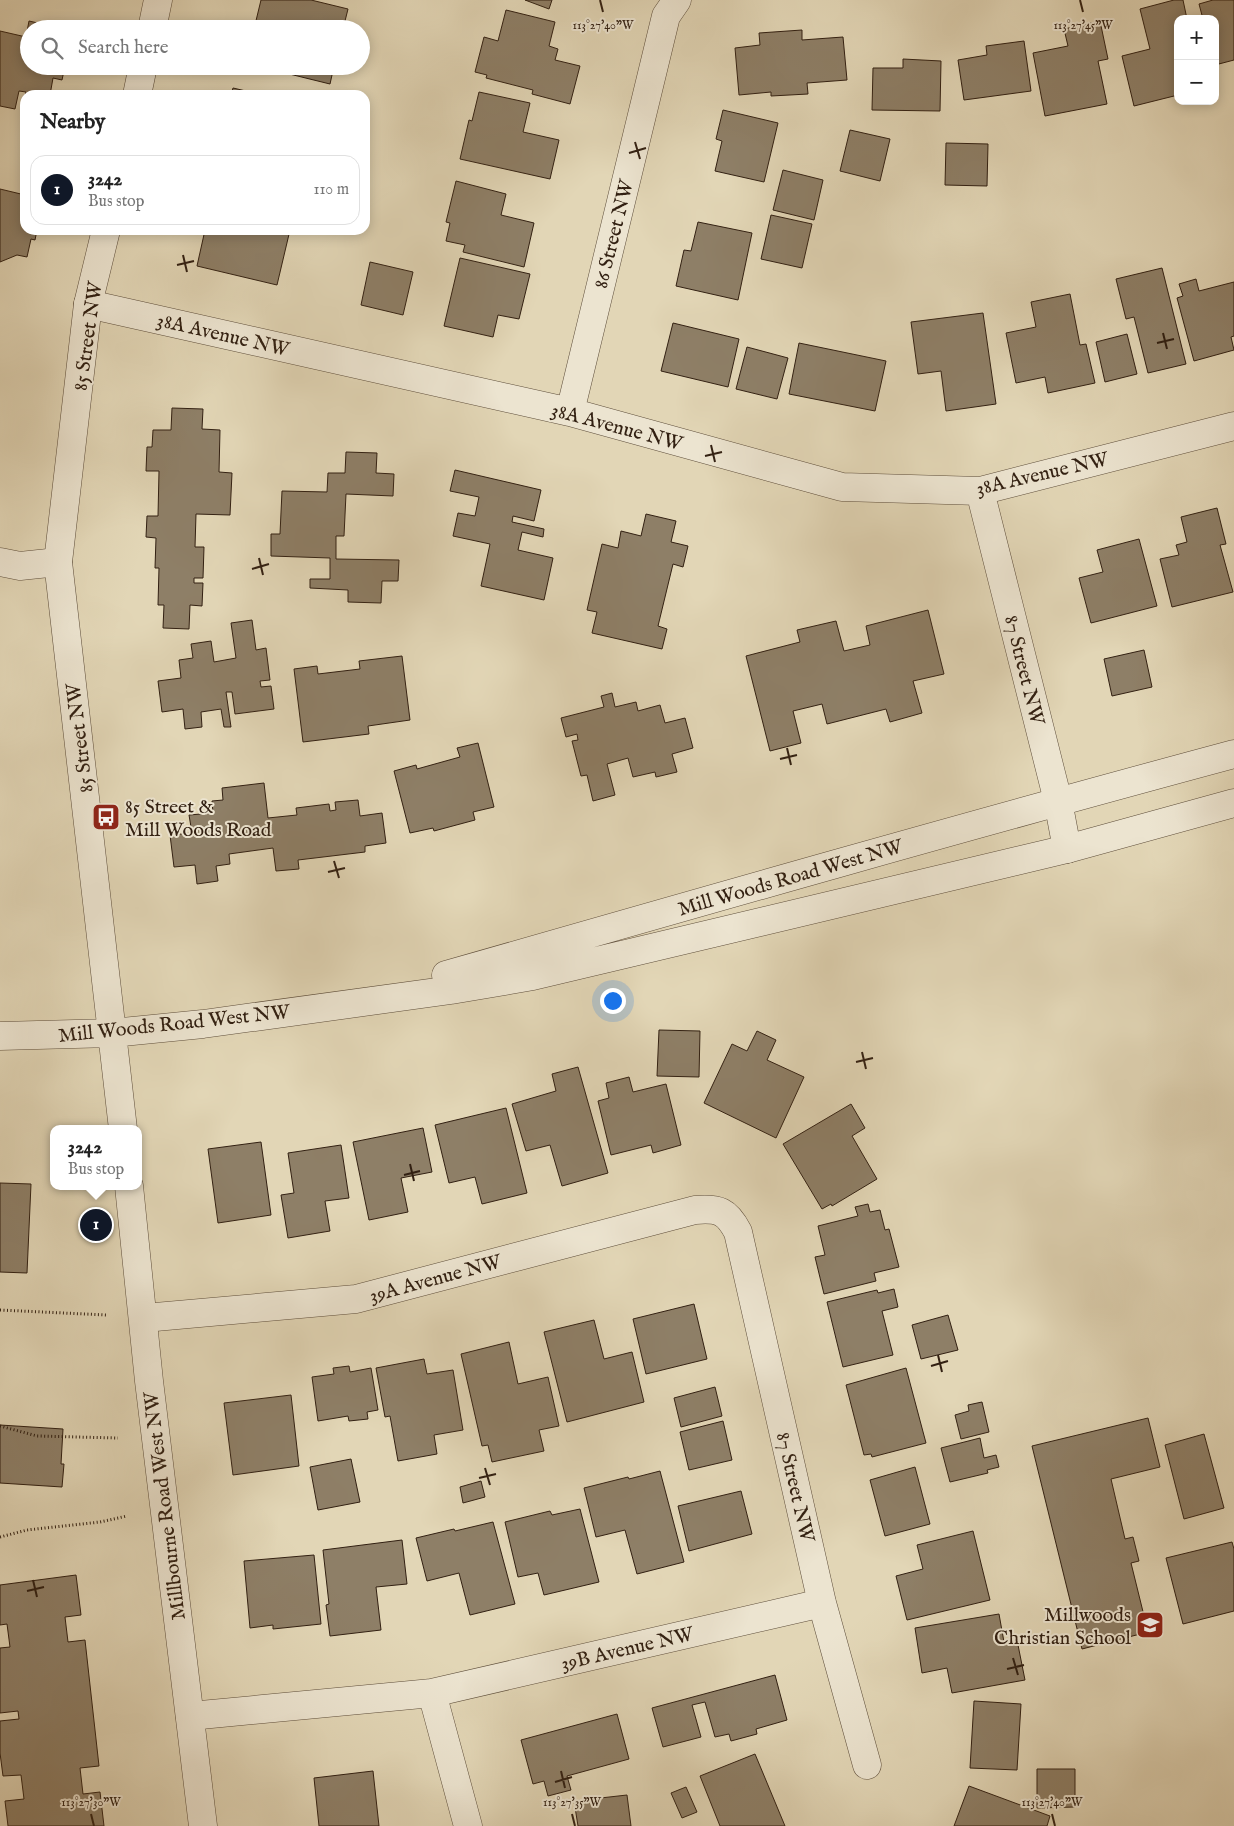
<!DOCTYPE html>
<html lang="en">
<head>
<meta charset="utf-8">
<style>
  body { margin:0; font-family:"IM FELL English",serif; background:#f6f6f6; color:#222 }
  .controls { position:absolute; right:15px; top:15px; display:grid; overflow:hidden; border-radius:10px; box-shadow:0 2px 12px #0003 }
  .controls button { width:45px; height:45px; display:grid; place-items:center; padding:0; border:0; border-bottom:1px solid #e0e0e0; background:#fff; color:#222; font:25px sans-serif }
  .you { position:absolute; left:612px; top:1000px; width:18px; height:18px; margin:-12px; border:4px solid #fff; border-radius:50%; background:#1a73e8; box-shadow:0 0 0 8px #1a73e833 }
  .badge { display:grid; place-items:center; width:32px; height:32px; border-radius:50%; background:#111827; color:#fff; font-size:16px; font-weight:700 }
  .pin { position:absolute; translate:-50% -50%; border:2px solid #fff; box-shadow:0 1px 5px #0006 }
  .popup { position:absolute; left:50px; top:1125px; width:92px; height:65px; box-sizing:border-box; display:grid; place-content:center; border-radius:10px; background:#fff; filter:drop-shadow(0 1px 4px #0005); font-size:16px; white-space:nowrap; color:#767676 }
  .popup b { font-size:19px; color:#222 }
  .popup::after { content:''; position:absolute; left:50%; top:100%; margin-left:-10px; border:10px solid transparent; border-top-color:#fff }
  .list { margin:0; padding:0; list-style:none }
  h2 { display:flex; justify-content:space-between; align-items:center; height:65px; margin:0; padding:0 20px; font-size:21px }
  h2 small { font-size:16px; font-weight:400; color:#767676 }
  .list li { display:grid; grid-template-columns:32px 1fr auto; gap:15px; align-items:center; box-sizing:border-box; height:70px; margin:0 10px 10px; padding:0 10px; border:1px solid #e0e0e0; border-radius:15px }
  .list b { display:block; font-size:19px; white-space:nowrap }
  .list p { margin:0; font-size:16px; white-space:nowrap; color:#767676 }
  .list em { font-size:16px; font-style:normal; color:#767676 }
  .icon { flex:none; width:28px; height:28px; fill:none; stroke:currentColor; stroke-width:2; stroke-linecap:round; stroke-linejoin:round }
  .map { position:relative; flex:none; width:1234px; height:1826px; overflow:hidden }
  .search { position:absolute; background:#fff; box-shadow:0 2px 12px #0003; left:20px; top:20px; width:350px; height:55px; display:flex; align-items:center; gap:12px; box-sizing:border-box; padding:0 18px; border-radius:28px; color:#767676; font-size:19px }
  .panel { position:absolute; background:#fff; box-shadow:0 2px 12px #0003; left:20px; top:90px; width:350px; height:145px; border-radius:15px }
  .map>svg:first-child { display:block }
  .building { fill:#8e7f67; stroke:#322012 }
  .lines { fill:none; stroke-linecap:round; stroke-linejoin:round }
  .minor-casing { stroke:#5e4e3b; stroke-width:29 }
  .tertiary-casing { stroke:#5e4e3b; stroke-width:29 }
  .path { stroke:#322012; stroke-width:3; stroke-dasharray:1 2.5; stroke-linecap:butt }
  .minor { stroke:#ece4d0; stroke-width:28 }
  .tertiary { stroke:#ece4d0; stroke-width:28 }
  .ticks { fill:none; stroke:#322012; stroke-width:2 }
  .labels { text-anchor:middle; stroke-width:4; stroke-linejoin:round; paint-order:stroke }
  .street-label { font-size:20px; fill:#322012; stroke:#ece4d0 }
  .poi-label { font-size:20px; fill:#322012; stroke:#ece4d0; text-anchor:start }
  .ticks-label { font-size:12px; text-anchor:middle; fill:#322012; stroke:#ece4d0; stroke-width:4; stroke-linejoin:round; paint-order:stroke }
</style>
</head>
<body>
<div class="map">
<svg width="1234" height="1826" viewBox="0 0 1234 1826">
  <rect width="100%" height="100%" fill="#e2d6b6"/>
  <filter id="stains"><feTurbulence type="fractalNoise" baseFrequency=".004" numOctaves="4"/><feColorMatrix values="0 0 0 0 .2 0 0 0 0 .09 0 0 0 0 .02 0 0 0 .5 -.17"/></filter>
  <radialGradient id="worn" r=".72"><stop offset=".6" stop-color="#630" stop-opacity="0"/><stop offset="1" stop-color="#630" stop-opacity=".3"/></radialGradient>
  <path class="building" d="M 261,0 L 311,0 L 348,9 L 343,29 L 254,29 Z
    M 525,0 L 552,0 L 549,9 Z
    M 1174,0 L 1183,0 L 1187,19 L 1178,19 L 1178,95 L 1134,106 L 1122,56 L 1150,49 L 1140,9 Z
    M 1213,0 L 1234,0 L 1234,60 L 1215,65 L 1215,19 L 1203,19 L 1199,4 Z
    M 506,10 L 555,22 L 549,46 L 558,49 L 555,60 L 580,66 L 570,104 L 532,94 L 533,90 L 486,78 L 487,75 L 475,72 L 484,37 L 498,41 Z
    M 29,21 L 64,29 L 29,29 L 29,66 L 65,66 L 62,80 L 53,78 L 50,95 L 25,95 L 26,92 L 19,91 L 15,109 L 0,106 L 0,31 L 26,37 Z
    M 1100,21 L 1108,59 L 1098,61 L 1107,104 L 1045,116 L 1033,53 L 1068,46 L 1064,29 Z
    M 802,30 L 802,40 L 843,37 L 847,80 L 807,83 L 808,94 L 771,96 L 771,92 L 739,95 L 735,48 L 760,45 L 759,33 Z
    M 1024,41 L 1031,91 L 964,100 L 958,60 L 987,55 L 986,46 Z
    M 903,59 L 941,61 L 940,111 L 872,110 L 873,68 L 903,68 Z
    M 257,66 L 334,66 L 330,84 Z
    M 233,88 L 263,95 L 231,95 Z
    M 479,92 L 530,103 L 523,132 L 559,140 L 550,179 L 460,159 L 469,120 L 472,121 Z
    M 723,110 L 778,123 L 764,182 L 715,171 L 722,141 L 716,139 Z
    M 850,130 L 890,139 L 880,181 L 840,171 Z
    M 946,143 L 988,144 L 987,186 L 945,185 Z
    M 783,170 L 823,180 L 814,220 L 773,210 Z
    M 456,181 L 506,194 L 501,215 L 534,223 L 524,267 L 463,252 L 465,245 L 446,241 L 450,223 L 446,222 Z
    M 0,189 L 25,195 L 25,230 L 37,230 L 35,240 L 31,239 L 27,257 L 17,255 L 0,262 Z
    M 771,215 L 812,224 L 802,268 L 761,259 Z
    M 698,222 L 752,233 L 738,300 L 676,286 L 684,250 L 691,251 Z
    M 205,230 L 290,230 L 277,285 L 197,266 Z
    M 460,258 L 530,274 L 519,319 L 498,315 L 493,337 L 444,326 Z
    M 370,262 L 413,272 L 403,315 L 361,305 Z
    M 1162,268 L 1186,364 L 1148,373 L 1134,317 L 1126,319 L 1116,279 Z
    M 1196,279 L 1199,291 L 1234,282 L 1234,336 L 1231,337 L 1234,350 L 1194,361 L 1177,298 L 1183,296 L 1179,284 Z
    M 1070,294 L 1080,345 L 1086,344 L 1095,383 L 1048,393 L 1045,377 L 1016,383 L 1006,333 L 1036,327 L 1031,302 Z
    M 983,313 L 996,404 L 946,411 L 941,371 L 918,374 L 911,322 Z
    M 673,323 L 739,339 L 728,387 L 661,371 Z
    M 1127,334 L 1137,374 L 1105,382 L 1096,342 Z
    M 799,343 L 886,361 L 875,411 L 789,394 Z
    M 747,347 L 788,358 L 777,399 L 736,389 Z
    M 172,408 L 203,409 L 202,429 L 220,430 L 219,472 L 232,473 L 230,515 L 196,514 L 195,547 L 204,547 L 203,578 L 194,578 L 194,583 L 203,583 L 202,606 L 190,605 L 189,629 L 163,628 L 164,605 L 158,605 L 159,568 L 155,568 L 156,538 L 146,537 L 147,516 L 158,516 L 159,471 L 146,471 L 147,447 L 152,447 L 153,430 L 171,430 Z
    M 346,452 L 377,453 L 376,473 L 394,474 L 393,496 L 346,494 L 344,536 L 336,536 L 336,559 L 399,560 L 398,581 L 382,581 L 381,603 L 348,602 L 348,590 L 310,588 L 310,579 L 330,579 L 330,558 L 271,556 L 271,534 L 280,534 L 282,491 L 327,492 L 328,473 L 345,473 Z
    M 455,470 L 541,490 L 534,521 L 513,516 L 512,522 L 544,529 L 543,537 L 522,532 L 518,550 L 553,558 L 544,600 L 481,586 L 490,544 L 453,536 L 458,513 L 475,516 L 479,497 L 450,491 Z
    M 1217,508 L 1226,544 L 1220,545 L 1233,592 L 1172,607 L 1160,559 L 1179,555 L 1176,545 L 1187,542 L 1181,517 Z
    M 646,514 L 676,521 L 671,542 L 688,546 L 683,567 L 673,564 L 658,626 L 667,629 L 662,649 L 592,633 L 597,612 L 587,610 L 602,544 L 618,548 L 621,531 L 641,536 Z
    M 1139,539 L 1157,606 L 1091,623 L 1079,578 L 1103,572 L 1097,550 Z
    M 928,610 L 944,674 L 913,681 L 922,713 L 890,722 L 886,709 L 827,724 L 822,704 L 793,711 L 801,743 L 770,751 L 746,656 L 800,642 L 797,630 L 836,621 L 844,651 L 870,645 L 866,626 Z
    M 252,620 L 256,650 L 266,648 L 270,680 L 260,681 L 261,687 L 271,686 L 274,709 L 235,714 L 232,692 L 226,692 L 231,727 L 224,727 L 221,709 L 201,712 L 202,727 L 185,729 L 183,709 L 162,712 L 158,681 L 181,678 L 179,660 L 193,658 L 191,644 L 211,641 L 214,662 L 236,658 L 231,623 Z
    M 1144,650 L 1152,687 L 1112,696 L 1104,659 Z
    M 402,656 L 410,720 L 368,726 L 369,734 L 303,742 L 294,669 L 317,666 L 318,674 L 360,669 L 359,661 Z
    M 612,693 L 615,707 L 636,702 L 638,711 L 660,705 L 665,723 L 685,718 L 693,748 L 672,754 L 677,772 L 656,777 L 655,772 L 633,777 L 628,758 L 607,764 L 615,795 L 593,801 L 587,775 L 581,776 L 572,741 L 578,740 L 577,734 L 566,737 L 561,718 L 604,707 L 601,696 Z
    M 478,743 L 494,807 L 473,812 L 475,820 L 434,831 L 433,828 L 410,833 L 394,771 L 416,765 L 417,769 L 460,757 L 457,748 Z
    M 264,783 L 268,818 L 297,815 L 296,808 L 329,804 L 330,811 L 336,810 L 335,802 L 358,800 L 360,816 L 382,813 L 386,843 L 365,846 L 365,852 L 298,860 L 299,869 L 276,871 L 273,848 L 229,854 L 230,864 L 216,866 L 218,881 L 197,884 L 195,865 L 174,867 L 170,835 L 192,833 L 189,815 L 213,813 L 212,801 L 223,800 L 222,788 Z
    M 659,1030 L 700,1031 L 699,1077 L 657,1076 Z
    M 757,1031 L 776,1040 L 767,1060 L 804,1077 L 776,1138 L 704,1103 L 732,1044 L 747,1051 Z
    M 578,1067 L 608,1173 L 562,1186 L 550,1145 L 526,1151 L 512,1104 L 556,1091 L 552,1074 Z
    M 629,1077 L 633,1092 L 666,1084 L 681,1145 L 653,1153 L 651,1145 L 611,1155 L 598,1101 L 609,1098 L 606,1083 Z
    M 851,1104 L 865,1128 L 852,1136 L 877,1179 L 832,1206 L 831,1204 L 822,1209 L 783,1144 Z
    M 506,1108 L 527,1193 L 482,1204 L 475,1177 L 449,1183 L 435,1125 Z
    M 423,1128 L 432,1172 L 401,1178 L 408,1212 L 369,1220 L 353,1142 Z
    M 261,1142 L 271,1215 L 218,1223 L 208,1149 Z
    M 341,1145 L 349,1198 L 325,1201 L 330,1231 L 288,1238 L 281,1195 L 294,1193 L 288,1153 Z
    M 0,1183 L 31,1184 L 27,1273 L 0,1272 Z
    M 868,1204 L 870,1212 L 880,1210 L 885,1230 L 889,1229 L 899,1267 L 874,1273 L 876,1281 L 824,1294 L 815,1257 L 825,1255 L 818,1226 L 858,1216 L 855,1207 Z
    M 894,1289 L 898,1307 L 882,1311 L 893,1355 L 843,1367 L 827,1302 L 877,1290 L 878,1293 Z
    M 694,1304 L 707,1359 L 646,1374 L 633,1319 Z
    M 948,1315 L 958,1350 L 921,1359 L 912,1325 Z
    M 594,1320 L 604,1359 L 632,1352 L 644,1402 L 567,1422 L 544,1332 Z
    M 509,1342 L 518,1384 L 548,1377 L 559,1426 L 539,1430 L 544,1451 L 492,1462 L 488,1445 L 482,1446 L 461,1354 Z
    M 424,1359 L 427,1374 L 453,1370 L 463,1430 L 434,1435 L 437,1454 L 398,1461 L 390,1416 L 385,1417 L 376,1368 Z
    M 349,1366 L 350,1372 L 371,1368 L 378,1410 L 367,1412 L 368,1419 L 349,1421 L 348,1416 L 318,1421 L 312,1377 L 334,1374 L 333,1368 Z
    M 906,1368 L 926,1443 L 872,1457 L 871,1454 L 864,1455 L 846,1385 Z
    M 715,1387 L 722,1416 L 681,1427 L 674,1398 Z
    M 291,1395 L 299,1466 L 233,1475 L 224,1403 Z
    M 982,1402 L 989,1432 L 961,1439 L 955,1415 L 969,1411 L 968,1405 Z
    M 1148,1418 L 1160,1467 L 1111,1479 L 1125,1539 L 1133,1537 L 1139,1561 L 1131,1563 L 1148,1632 L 1082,1649 L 1032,1446 Z
    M 723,1421 L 732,1460 L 689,1470 L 680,1432 Z
    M 0,1425 L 63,1429 L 61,1464 L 64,1464 L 62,1487 L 0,1483 Z
    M 1204,1434 L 1224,1508 L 1184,1519 L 1165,1445 Z
    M 980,1438 L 984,1458 L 996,1455 L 999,1467 L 987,1470 L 988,1473 L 950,1482 L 941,1448 Z
    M 351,1459 L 360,1502 L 318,1510 L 310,1467 Z
    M 915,1467 L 930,1524 L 885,1536 L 870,1480 Z
    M 660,1471 L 684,1562 L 637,1574 L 625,1530 L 596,1537 L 584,1488 L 628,1477 L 629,1479 Z
    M 481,1481 L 485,1497 L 463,1503 L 460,1487 Z
    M 741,1491 L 752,1534 L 689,1551 L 678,1506 Z
    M 580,1509 L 599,1582 L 544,1595 L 538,1573 L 518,1577 L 505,1522 L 550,1511 L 552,1515 Z
    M 493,1522 L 515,1604 L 470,1615 L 459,1573 L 427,1581 L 416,1538 L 454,1529 L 455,1531 Z
    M 973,1531 L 990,1600 L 907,1620 L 896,1576 L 923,1569 L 917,1545 Z
    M 402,1540 L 407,1584 L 376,1587 L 381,1630 L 330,1636 L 326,1605 L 329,1604 L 323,1550 Z
    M 1232,1542 L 1234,1549 L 1234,1611 L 1183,1624 L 1166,1558 Z
    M 314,1555 L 321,1624 L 273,1629 L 273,1625 L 250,1628 L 244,1561 Z
    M 76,1575 L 81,1615 L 65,1617 L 68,1642 L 85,1640 L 99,1766 L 80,1768 L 83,1794 L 100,1792 L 104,1826 L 8,1826 L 5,1801 L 24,1799 L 21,1775 L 3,1776 L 0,1753 L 0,1721 L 19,1719 L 18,1711 L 0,1713 L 0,1648 L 10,1647 L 7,1624 L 0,1625 L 0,1585 Z
    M 999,1614 L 1004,1642 L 1017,1640 L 1025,1680 L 952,1693 L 947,1668 L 922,1673 L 915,1628 Z
    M 775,1675 L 787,1720 L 756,1729 L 757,1734 L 731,1741 L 729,1734 L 715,1737 L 705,1702 L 692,1705 L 701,1737 L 663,1747 L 652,1708 Z
    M 974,1701 L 1021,1704 L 1017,1770 L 970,1768 Z
    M 617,1714 L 629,1759 L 567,1776 L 571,1790 L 548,1796 L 544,1781 L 533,1784 L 521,1740 Z
    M 755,1754 L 785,1826 L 720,1826 L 700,1776 Z
    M 1037,1769 L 1075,1769 L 1075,1807 L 1037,1808 Z
    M 373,1771 L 379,1826 L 319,1826 L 314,1778 Z
    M 969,1786 L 1050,1816 L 1047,1826 L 954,1826 Z
    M 686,1787 L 697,1812 L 682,1818 L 671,1793 Z
    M 627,1795 L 631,1826 L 578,1826 L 574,1801 Z"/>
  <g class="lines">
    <defs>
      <path id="minor" d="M 88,304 L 570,412 L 842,487 L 980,491 L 1234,426
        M 570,412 L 666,16 L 677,0
        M 980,491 L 1058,801 L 1067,849
        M 0,562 L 20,566 L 58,562
        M 144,1318 L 356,1299 L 695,1210 C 719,1208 727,1211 738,1232 L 822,1603 L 867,1765
        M 432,1693 L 468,1826
        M 190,1716 L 432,1693 L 822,1603"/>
      <path id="tertiary" d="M 152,29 L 158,0
        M 137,95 L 143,66
        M 106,230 L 88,304 L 58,562 L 123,1129
        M 446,975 C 708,900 970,825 1234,754
        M 0,1036 L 112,1033 L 203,1024 L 451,990 L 533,976 L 1067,849 L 1234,803
        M 129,1186 L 149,1381 L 203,1826"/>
    </defs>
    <use href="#minor" class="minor-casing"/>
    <use href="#tertiary" class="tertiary-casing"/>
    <path class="path" d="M 0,1310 L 106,1315
      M 0,1426 L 37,1436 L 118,1438
      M 0,1537 L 27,1530 L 100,1522 L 127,1516"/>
    <use href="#minor" class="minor"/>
    <use href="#tertiary" class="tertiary"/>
  </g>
  <path class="ticks" d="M 600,0 L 603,12M 1080,0 L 1083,12M 635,142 L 640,159M 629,153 L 646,148M 183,255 L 187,272M 177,265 L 194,261M 1163,333 L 1167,349M 1157,343 L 1174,339M 711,445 L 715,462M 705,456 L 722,452M 259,558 L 263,575M 252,569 L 269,564M 787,748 L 791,765M 780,759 L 797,755M 334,861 L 339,878M 328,872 L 345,868M 862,1052 L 866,1069M 856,1062 L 873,1058M 410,1164 L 414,1181M 404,1175 L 420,1171M 938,1355 L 942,1372M 931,1366 L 948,1361M 485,1468 L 490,1485M 479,1478 L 496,1474M 33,1580 L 37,1597M 27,1591 L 44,1587M 1013,1658 L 1018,1675M 1007,1669 L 1024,1665M 561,1771 L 565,1788M 555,1782 L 572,1777M 91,1814 L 94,1826M 572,1814 L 575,1826M 1052,1814 L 1055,1826"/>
  <defs>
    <symbol id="bus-square" viewBox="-11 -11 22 22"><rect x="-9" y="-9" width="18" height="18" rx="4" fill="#8f2418" stroke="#ece4d0"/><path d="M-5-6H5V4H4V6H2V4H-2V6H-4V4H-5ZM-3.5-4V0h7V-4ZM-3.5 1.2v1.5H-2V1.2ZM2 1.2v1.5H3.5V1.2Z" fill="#fff"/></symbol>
    <symbol id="school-square" viewBox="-11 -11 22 22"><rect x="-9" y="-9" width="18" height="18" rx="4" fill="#8f2418" stroke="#ece4d0"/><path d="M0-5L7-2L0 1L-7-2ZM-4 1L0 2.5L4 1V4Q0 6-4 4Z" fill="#fff"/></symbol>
  </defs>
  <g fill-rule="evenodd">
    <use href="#bus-square" x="90" y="801" width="32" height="32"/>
    <use href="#school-square" x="1134" y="1609" width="32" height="32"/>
  </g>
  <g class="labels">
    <g class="street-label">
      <text transform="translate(613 234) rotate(-76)" y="7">86 Street NW</text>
      <text transform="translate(223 334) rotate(13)" y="7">38A Avenue NW</text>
      <text transform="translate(87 336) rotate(-82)" y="7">85 Street NW</text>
      <text transform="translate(617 426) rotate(15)" y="7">38A Avenue NW</text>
      <text transform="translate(1042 473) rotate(-13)" y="7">38A Avenue NW</text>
      <text transform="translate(1025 670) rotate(76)" y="7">87 Street NW</text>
      <text transform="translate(79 738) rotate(-97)" y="7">85 Street NW</text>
      <text transform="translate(790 877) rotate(-16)" y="7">Mill Woods Road West NW</text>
      <text transform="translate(174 1023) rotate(-6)" y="7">Mill Woods Road West NW</text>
      <text transform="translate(435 1278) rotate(-15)" y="7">39A Avenue NW</text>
      <text transform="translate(796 1487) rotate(77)" y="7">87 Street NW</text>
      <text transform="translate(164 1506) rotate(-97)" y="7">Millbourne Road West NW</text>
      <text transform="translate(627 1648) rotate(-13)" y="7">39B Avenue NW</text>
    </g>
    <g class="poi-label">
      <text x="125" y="813">85 Street &amp;<tspan x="125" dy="23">Mill Woods Road</tspan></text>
      <text x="1131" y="1621" text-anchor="end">Millwoods<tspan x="1131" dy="23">Christian School</tspan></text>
    </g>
  </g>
  <g class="ticks-label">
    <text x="603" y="29">113°27'40"W</text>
    <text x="1083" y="29">113°27'45"W</text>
    <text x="91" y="1806">113°27'30"W</text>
    <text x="572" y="1806">113°27'35"W</text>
    <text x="1052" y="1806">113°27'40"W</text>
  </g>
  <rect width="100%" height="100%" filter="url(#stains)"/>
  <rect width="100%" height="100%" fill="url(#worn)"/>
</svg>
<div class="controls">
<button>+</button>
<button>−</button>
</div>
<div class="you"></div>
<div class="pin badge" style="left:96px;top:1225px">1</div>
<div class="popup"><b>3242</b>Bus stop</div>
<div class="search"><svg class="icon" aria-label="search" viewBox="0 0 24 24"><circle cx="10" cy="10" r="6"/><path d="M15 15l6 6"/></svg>Search here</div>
<section class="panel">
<h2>Nearby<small></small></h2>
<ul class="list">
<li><span class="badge">1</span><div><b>3242</b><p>Bus stop</p></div><em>110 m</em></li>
</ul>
</section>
</div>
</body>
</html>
